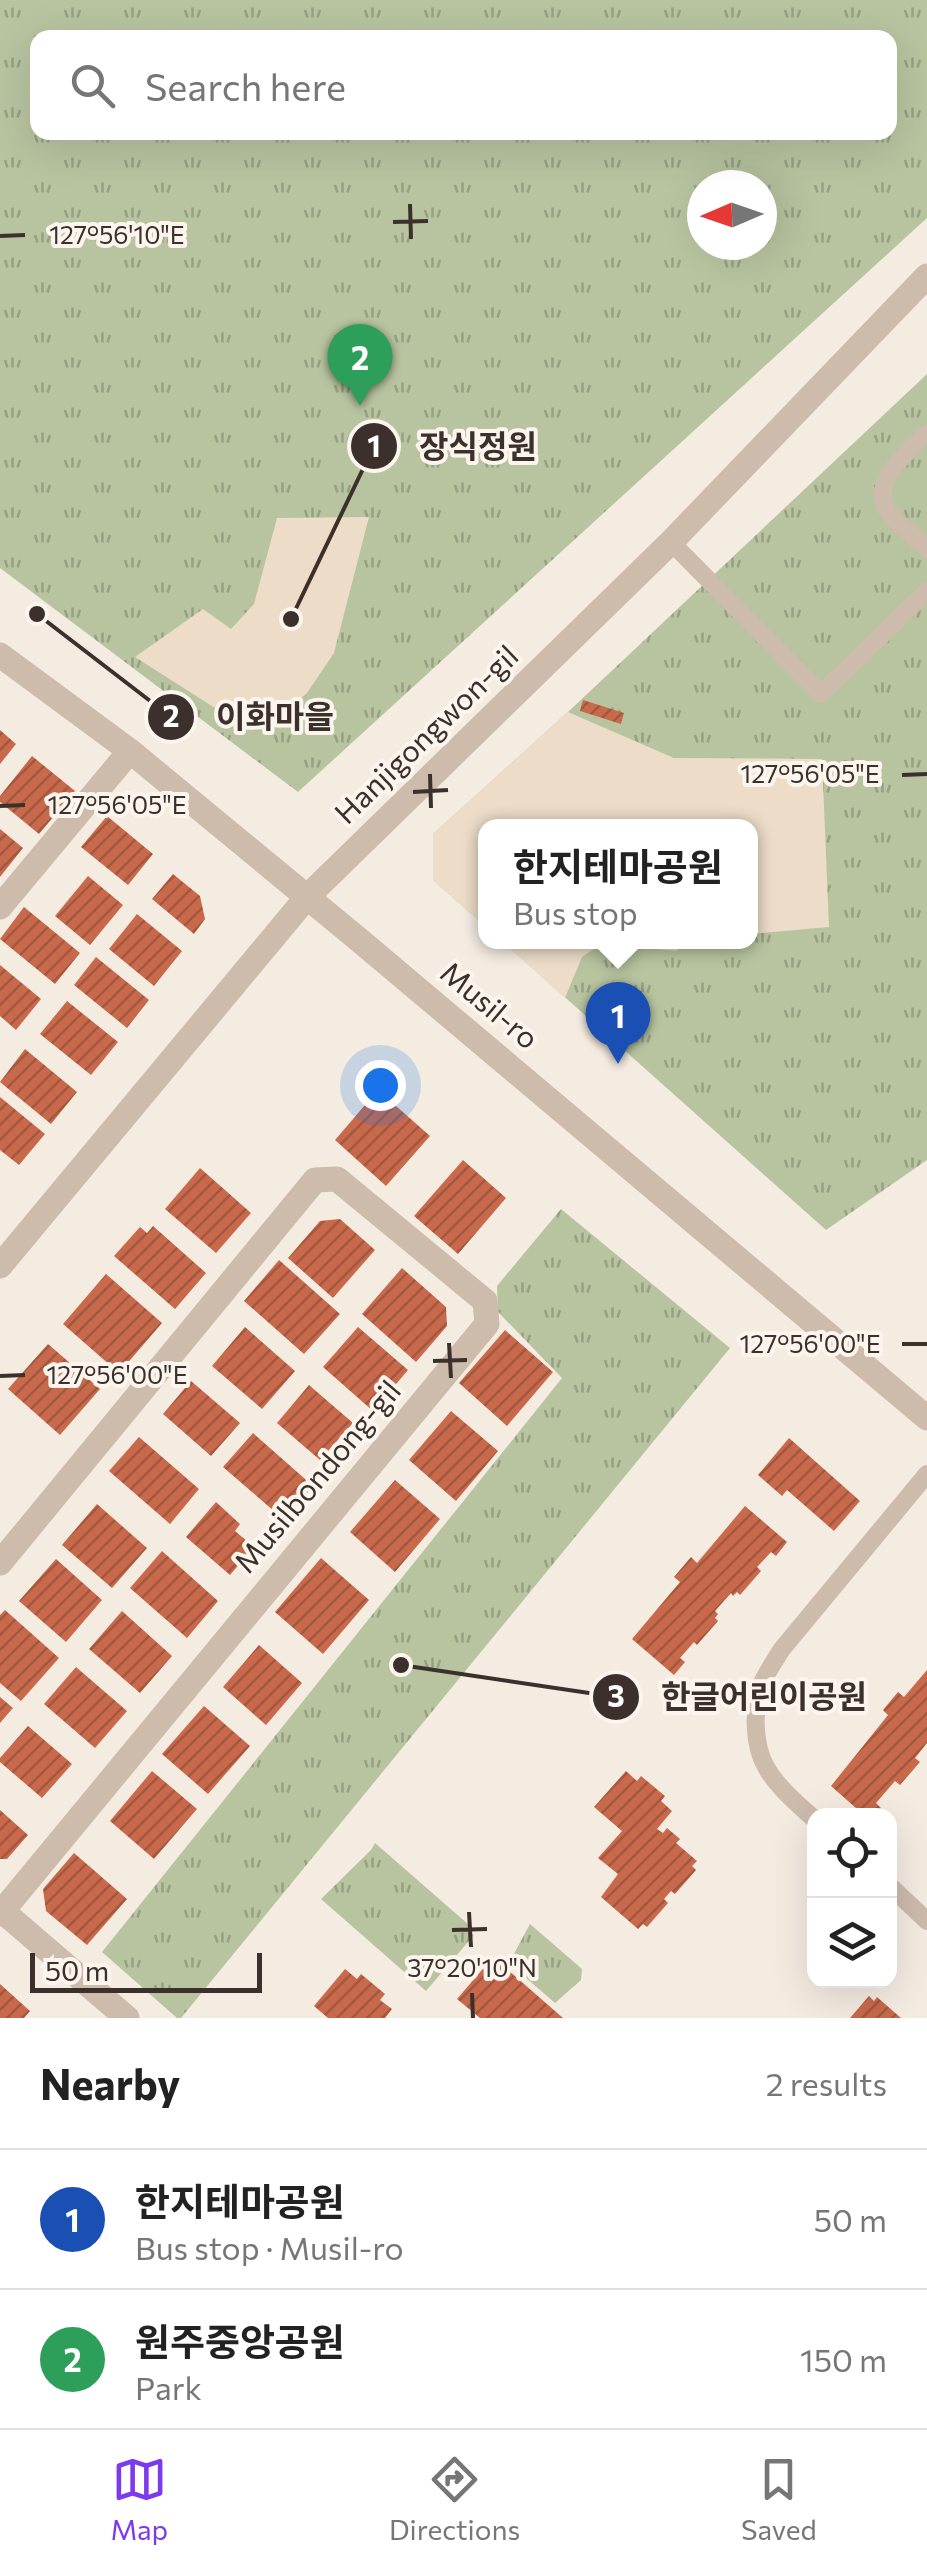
<!DOCTYPE html>
<html lang="en">
<head>
<meta charset="utf-8">
<style>
  body { margin:0; font-family:Commissioner,"Noto Sans KR",sans-serif; background:#f6f6f6; color:#222 }
  .controls { position:absolute; right:30px; bottom:30px; display:grid; overflow:hidden; border-radius:20px; box-shadow:0 10px 40px #0002 }
  .controls button { width:90px; height:90px; display:grid; place-items:center; padding:0; border:0; border-bottom:2px solid #e0e0e0; background:#fff; color:#222; font:50px sans-serif }
  .compass { position:absolute; left:687px; top:170px; width:90px; height:90px; border-radius:50%; background:#fff; box-shadow:0 10px 40px #0002; rotate:268deg }
  .scale { position:absolute; left:30px; bottom:25px; width:232px; box-sizing:border-box; padding-left:10px; border:5px solid #3b302b; border-top:0; font-size:28px; line-height:35px; white-space:nowrap; color:#3b302b; -webkit-text-stroke:8px #fbf5ee; paint-order:stroke }
  .you { position:absolute; left:380px; top:1085px; width:35px; height:35px; margin:-25px; border:8px solid #fff; border-radius:50%; background:#1a73e8; box-shadow:0 0 0 15px #1a73e833 }
  .badge { display:grid; place-items:center; width:65px; height:65px; border-radius:50%; background:#7c3aed; color:#fff; font-size:32px; font-weight:700 }
  .pin { position:absolute; translate:-50% -82px; filter:drop-shadow(0 2px 5px #0008) }
  .pin::after { content:''; position:absolute; top:52px; width:35px; height:30px; background:inherit; clip-path:polygon(0 0,100% 0,50% 100%) }
  .popup { position:absolute; left:478px; top:819px; width:280px; height:130px; box-sizing:border-box; display:grid; place-content:center; border-radius:20px; background:#fff; filter:drop-shadow(0 2px 8px #0005); font-size:32px; white-space:nowrap; color:#767676 }
  .popup b { font-size:38px; color:#222 }
  .popup::after { content:''; position:absolute; left:50%; top:100%; margin-left:-20px; border:20px solid transparent; border-top-color:#fff }
  .list { margin:0; padding:0; list-style:none }
  h2 { display:flex; justify-content:space-between; align-items:center; height:130px; margin:0; padding:0 40px; font-size:42px }
  h2 small { font-size:32px; font-weight:400; color:#767676 }
  .list li { display:grid; grid-template-columns:65px 1fr auto; gap:30px; align-items:center; box-sizing:border-box; height:140px; padding:0 40px; border-top:2px solid #e0e0e0 }
  .list b { display:block; font-size:38px; white-space:nowrap }
  .list p { margin:0; font-size:32px; white-space:nowrap; color:#767676 }
  .list em { font-size:32px; font-style:normal; color:#767676 }
  .icon { flex:none; width:55px; height:55px; fill:none; stroke:currentColor; stroke-width:2; stroke-linecap:round; stroke-linejoin:round }
  .map { position:relative; flex:none; width:927px; height:2018px; overflow:hidden }
  .search { position:absolute; background:#fff; box-shadow:0 10px 40px #0002; left:30px; right:30px; top:30px; height:110px; display:flex; align-items:center; gap:25px; box-sizing:border-box; padding:0 35px; border-radius:20px; color:#767676; font-size:38px }
  .sheet { height:410px; background:#fff }
  nav { display:flex; justify-content:space-around; align-items:center; box-sizing:border-box; height:140px; border-top:2px solid #e0e0e0; background:#fff; font-size:28px; color:#767676 }
  nav a { display:grid; justify-items:center; gap:5px }
  nav .on { color:#7c3aed }
  .map>svg:first-child { display:block }
  .park { fill:url(#park-tufts); fill-rule:evenodd }
  .plaza { fill:#ecdcc8 }
  .building { fill:url(#building-hatch) }
  .lines { fill:none; stroke-linecap:round; stroke-linejoin:round }
  .service { stroke:#cdbbac; stroke-width:18 }
  .minor { stroke:#cdbbac; stroke-width:25 }
  .tertiary { stroke:#cdbbac; stroke-width:25 }
  .ticks { fill:none; stroke:#3b302b; stroke-width:4 }
  .labels { text-anchor:middle; stroke-width:8; stroke-linejoin:round; paint-order:stroke }
  .street-label { font-size:30px; fill:#3b302b; stroke:#fbf5ee }
  .ticks-label { font-size:25px; text-anchor:middle; fill:#3b302b; stroke:#fbf5ee; stroke-width:8; stroke-linejoin:round; paint-order:stroke }
  .leader { fill:none; stroke:#3b302b; stroke-width:4 }
  .callout-dot { fill:#3b302b; stroke:#fbf5ee; stroke-width:4 }
  .mark-label { font-size:30px; text-anchor:middle; font-weight:bold; fill:#fff }
  .callout-label { font-size:32px; text-anchor:middle; font-weight:bold; fill:#3b302b; stroke:#fbf5ee; stroke-width:8; stroke-linejoin:round; paint-order:stroke }
</style>
</head>
<body>
<div class="map">
<svg width="927" height="2018" viewBox="0 0 927 2018">
  <defs>
    <pattern id="park-tufts" width="24" height="20" patternUnits="userSpaceOnUse" patternTransform="scale(2.5)"><rect width="24" height="20" fill="#b8c4a0"/><path d="M3 7l-1-3M5 7V3M7 7l1-3M15 17l-1-3M17 17v-4M19 17l1-3" fill="none" stroke="#97a083"/></pattern>
    <pattern id="building-hatch" width="6" height="6" patternUnits="userSpaceOnUse" patternTransform="scale(2.5)"><rect width="6" height="6" fill="#c8694b"/><path d="M-1 1l2-2M0 6l6-6M5 7l2-2" fill="none" stroke="#a4573f"/></pattern>
  </defs>
  <rect width="100%" height="100%" fill="#f4ebe1"/>
  <path class="park" d="M 0,0 L 927,0 L 927,218 L 298,792 L 0,568 ZM 38,38 L 890,38 L 890,132 L 38,132 ZM 702,185 L 762,185 L 762,245 L 702,245 Z
    M 927,374 L 927,1160 L 826,1230 L 503,942 L 750,942 L 750,826 L 486,826 L 485,926 L 433,880 L 433,834 L 568,712 Z
    M 561,1209 L 730,1348 L 181,2018 L 177,2018 L 102,1952 L 562,1378 L 498,1312 L 497,1286 Z
    M 375,1843 L 469,1925 L 466,1931 L 474,1935 L 426,1991 L 321,1899 L 371,1850 Z
    M 530,1924 L 582,1969 L 581,1980 L 555,2003 L 509,1963 Z"/>
  <path class="plaza" d="M 369,517 L 334,653 L 307,693 L 279,717 L 226,715 L 135,657 L 203,609 L 231,629 L 254,604 L 277,518 Z
    M 568,712 L 674,758 L 822,759 L 829,927 L 751,934 L 750,826 L 486,826 L 485,926 L 433,880 L 433,834 Z
    M 503,942 L 681,942 L 677,951 L 612,945 L 594,949 L 582,957 L 565,998 Z"/>
  <path class="building" d="M 583,700 L 624,713 L 621,724 L 580,711 Z
    M 0,730 L 16,744 L 0,764 Z
    M 32,756 L 75,791 L 39,834 L 0,802 L 0,796 Z
    M 107,816 L 153,854 L 128,885 L 81,847 Z
    M 0,829 L 23,848 L 0,877 Z
    M 173,874 L 200,896 L 205,919 L 194,934 L 152,899 Z
    M 88,876 L 123,905 L 90,945 L 55,916 Z
    M 24,907 L 80,953 L 55,984 L 0,939 Z
    M 137,914 L 182,951 L 154,986 L 109,949 Z
    M 96,957 L 149,1000 L 127,1028 L 74,985 Z
    M 0,965 L 41,999 L 16,1030 L 0,1016 Z
    M 67,1001 L 118,1042 L 91,1075 L 40,1034 Z
    M 25,1049 L 77,1092 L 51,1124 L 0,1082 Z
    M 378,1090 L 430,1136 L 386,1186 L 335,1140 Z
    M 0,1097 L 45,1134 L 19,1165 L 0,1150 Z
    M 463,1160 L 506,1198 L 458,1254 L 414,1216 Z
    M 200,1168 L 251,1213 L 216,1253 L 165,1209 Z
    M 340,1219 L 375,1250 L 333,1298 L 288,1258 L 320,1221 Z
    M 153,1226 L 206,1273 L 175,1309 L 114,1256 L 140,1227 L 147,1233 Z
    M 279,1260 L 340,1314 L 304,1354 L 244,1301 Z
    M 402,1268 L 446,1307 L 447,1326 L 416,1362 L 362,1314 Z
    M 106,1274 L 162,1323 L 119,1373 L 63,1324 Z
    M 245,1327 L 295,1371 L 262,1409 L 212,1366 Z
    M 358,1327 L 408,1370 L 373,1411 L 323,1367 Z
    M 505,1330 L 553,1372 L 507,1426 L 459,1383 Z
    M 48,1344 L 100,1389 L 60,1435 L 8,1389 Z
    M 191,1381 L 240,1423 L 211,1456 L 163,1414 Z
    M 309,1385 L 353,1423 L 320,1460 L 277,1423 Z
    M 451,1411 L 498,1451 L 456,1501 L 409,1460 Z
    M 253,1433 L 313,1486 L 283,1519 L 223,1467 Z
    M 139,1437 L 199,1489 L 170,1524 L 109,1471 Z
    M 789,1438 L 860,1501 L 834,1531 L 787,1490 L 782,1496 L 758,1475 Z
    M 395,1480 L 440,1519 L 395,1572 L 350,1532 Z
    M 216,1502 L 240,1524 L 235,1531 L 254,1547 L 230,1575 L 186,1537 Z
    M 97,1504 L 147,1548 L 112,1588 L 62,1545 Z
    M 745,1506 L 787,1542 L 776,1556 L 771,1552 L 757,1567 L 761,1571 L 740,1595 L 737,1592 L 733,1596 L 731,1593 L 715,1611 L 718,1614 L 715,1618 L 718,1621 L 697,1645 L 694,1642 L 680,1658 L 685,1662 L 674,1675 L 632,1639 L 680,1582 L 674,1577 L 691,1557 L 697,1563 Z
    M 162,1551 L 218,1601 L 187,1638 L 130,1588 Z
    M 321,1558 L 369,1600 L 323,1654 L 275,1612 Z
    M 56,1559 L 102,1600 L 66,1642 L 19,1601 Z
    M 5,1610 L 59,1658 L 21,1701 L 0,1683 L 0,1615 Z
    M 122,1611 L 172,1656 L 140,1693 L 89,1649 Z
    M 259,1645 L 302,1683 L 266,1725 L 223,1687 Z
    M 76,1667 L 127,1711 L 95,1748 L 44,1704 Z
    M 927,1670 L 927,1743 L 915,1758 L 920,1762 L 900,1785 L 895,1781 L 876,1803 L 881,1808 L 874,1816 L 865,1816 L 831,1786 L 888,1715 L 883,1710 L 898,1692 L 904,1697 Z
    M 0,1697 L 13,1708 L 0,1723 Z
    M 204,1706 L 250,1746 L 208,1794 L 162,1754 Z
    M 28,1726 L 72,1764 L 42,1798 L 0,1762 L 0,1758 Z
    M 152,1771 L 197,1809 L 154,1859 L 110,1821 Z
    M 626,1771 L 637,1781 L 641,1776 L 665,1796 L 661,1801 L 672,1811 L 657,1829 L 663,1833 L 667,1828 L 680,1839 L 676,1843 L 697,1861 L 692,1866 L 696,1870 L 675,1894 L 671,1891 L 664,1899 L 668,1903 L 647,1927 L 643,1924 L 638,1929 L 601,1897 L 618,1874 L 598,1858 L 622,1831 L 594,1807 Z
    M 0,1810 L 28,1835 L 7,1859 L 0,1859 Z
    M 74,1853 L 127,1899 L 87,1945 L 46,1911 L 43,1889 Z
    M 493,1957 L 563,2018 L 480,2018 L 457,1999 Z
    M 345,1969 L 357,1979 L 361,1974 L 385,1994 L 380,2000 L 392,2009 L 385,2018 L 328,2018 L 314,2006 Z
    M 0,1984 L 30,2011 L 24,2018 L 0,2018 Z
    M 869,1996 L 874,2001 L 877,1997 L 901,2018 L 850,2018 Z"/>
  <g class="lines">
    <path class="service" d="M 927,433 C 909,451 872,479 886,508 C 890,518 918,540 927,549
      M 671,542 L 821,694 L 927,591
      M 814,1819 C 798,1804 777,1787 766,1767 C 753,1744 753,1708 762,1683 C 767,1672 775,1660 782,1649 L 927,1474
      M 890,1886 L 927,1921"/>
    <path class="minor" d="M 0,907 L 130,751
      M 0,1563 L 315,1180 L 337,1179 L 485,1301 L 487,1324 L 0,1914
      M 0,1909 L 127,2018"/>
    <path class="tertiary" d="M 0,655 L 130,751 L 358,939 L 927,1418
      M 0,1266 L 307,897 L 671,542 L 927,276"/>
  </g>
  <path class="ticks" d="M 410,204 L 411,239M 393,222 L 428,221M 0,236 L 25,235M 430,774 L 431,808M 902,775 L 927,774M 413,792 L 448,790M 0,806 L 25,805M 449,1343 L 451,1378M 902,1344 L 927,1344M 433,1361 L 467,1360M 0,1376 L 25,1375M 469,1912 L 471,1947M 452,1930 L 487,1929M 472,1993 L 473,2018"/>
  <g class="labels">
    <g class="street-label">
      <text transform="translate(427 735) rotate(-44)" y="10">Hanjigongwon-gil</text>
      <text transform="translate(489 1006) rotate(40)" y="10">Musil-ro</text>
      <text transform="translate(318 1477) rotate(-50)" y="10">Musilbondong-gil</text>
    </g>
  </g>
  <g class="ticks-label">
    <text x="117" y="244">127°56'10"E</text>
    <text x="810" y="783">127°56'05"E</text>
    <text x="117" y="814">127°56'05"E</text>
    <text x="810" y="1353">127°56'00"E</text>
    <text x="117" y="1384">127°56'00"E</text>
    <text x="472" y="1977">37°20'10"N</text>
  </g>
  <path class="leader" d="M291 619L374 446M37 614L171 717M401 1665L616 1697"/>
  <g class="callout-dot">
    <circle cx="291" cy="619" r="10"/>
    <circle cx="37" cy="614" r="10"/>
    <circle cx="401" cy="1665" r="10"/>
    <circle cx="374" cy="446" r="25"/>
    <circle cx="171" cy="717" r="25"/>
    <circle cx="616" cy="1697" r="25"/>
  </g>
  <g class="mark-label">
    <text x="374" y="457">1</text>
    <text x="171" y="727">2</text>
    <text x="616" y="1707">3</text>
  </g>
  <g class="callout-label">
    <text x="478" y="458">장식정원</text>
    <text x="275" y="728">이화마을</text>
    <text x="764" y="1708">한글어린이공원</text>
  </g>
</svg>
<div class="controls">
<button><svg class="icon" aria-label="locate" viewBox="0 0 24 24"><circle cx="12" cy="12" r="6"/><path d="M12 2v4M12 18v4M2 12h4M18 12h4"/></svg></button>
<button><svg class="icon" aria-label="layers" viewBox="0 0 24 24"><path d="M12 4l9 5-9 5-9-5zM3 14l9 5 9-5"/></svg></button>
</div>
<svg class="compass" viewBox="-18 -18 36 36"><path d="M0-13l5 13h-10z" fill="#e53935"/><path d="M0 13l5-13h-10z" fill="#767676"/></svg>
<div class="scale">50 m</div>
<div class="you"></div>
<div class="pin badge" style="left:618px;top:1064px;background:#1a4fb4">1</div>
<div class="popup"><b>한지테마공원</b>Bus stop</div>
<div class="pin badge" style="left:360px;top:406px;background:#2e9e5b">2</div>
<div class="search"><svg class="icon" aria-label="search" viewBox="0 0 24 24"><circle cx="10" cy="10" r="6"/><path d="M15 15l6 6"/></svg>Search here</div>
</div>
<section class="sheet">
<h2>Nearby<small>2 results</small></h2>
<ul class="list">
<li><span class="badge" style="background:#1a4fb4">1</span><div><b>한지테마공원</b><p>Bus stop · Musil-ro</p></div><em>50 m</em></li>
<li><span class="badge" style="background:#2e9e5b">2</span><div><b>원주중앙공원</b><p>Park</p></div><em>150 m</em></li>
</ul>
</section>
<nav>
<a class="on"><svg class="icon" aria-label="map" viewBox="0 0 24 24"><path d="M3 6l6-2 6 2 6-2v14l-6 2-6-2-6 2zM9 4v14M15 6v14"/></svg>Map</a>
<a><svg class="icon" aria-label="directions" viewBox="0 0 24 24"><path d="M12 3l9 9-9 9-9-9zM9 14v-3h6M13 9l2 2-2 2"/></svg>Directions</a>
<a><svg class="icon" aria-label="saved" viewBox="0 0 24 24"><path d="M7 4h10v16l-5-4-5 4z"/></svg>Saved</a>
</nav>
</body>
</html>
